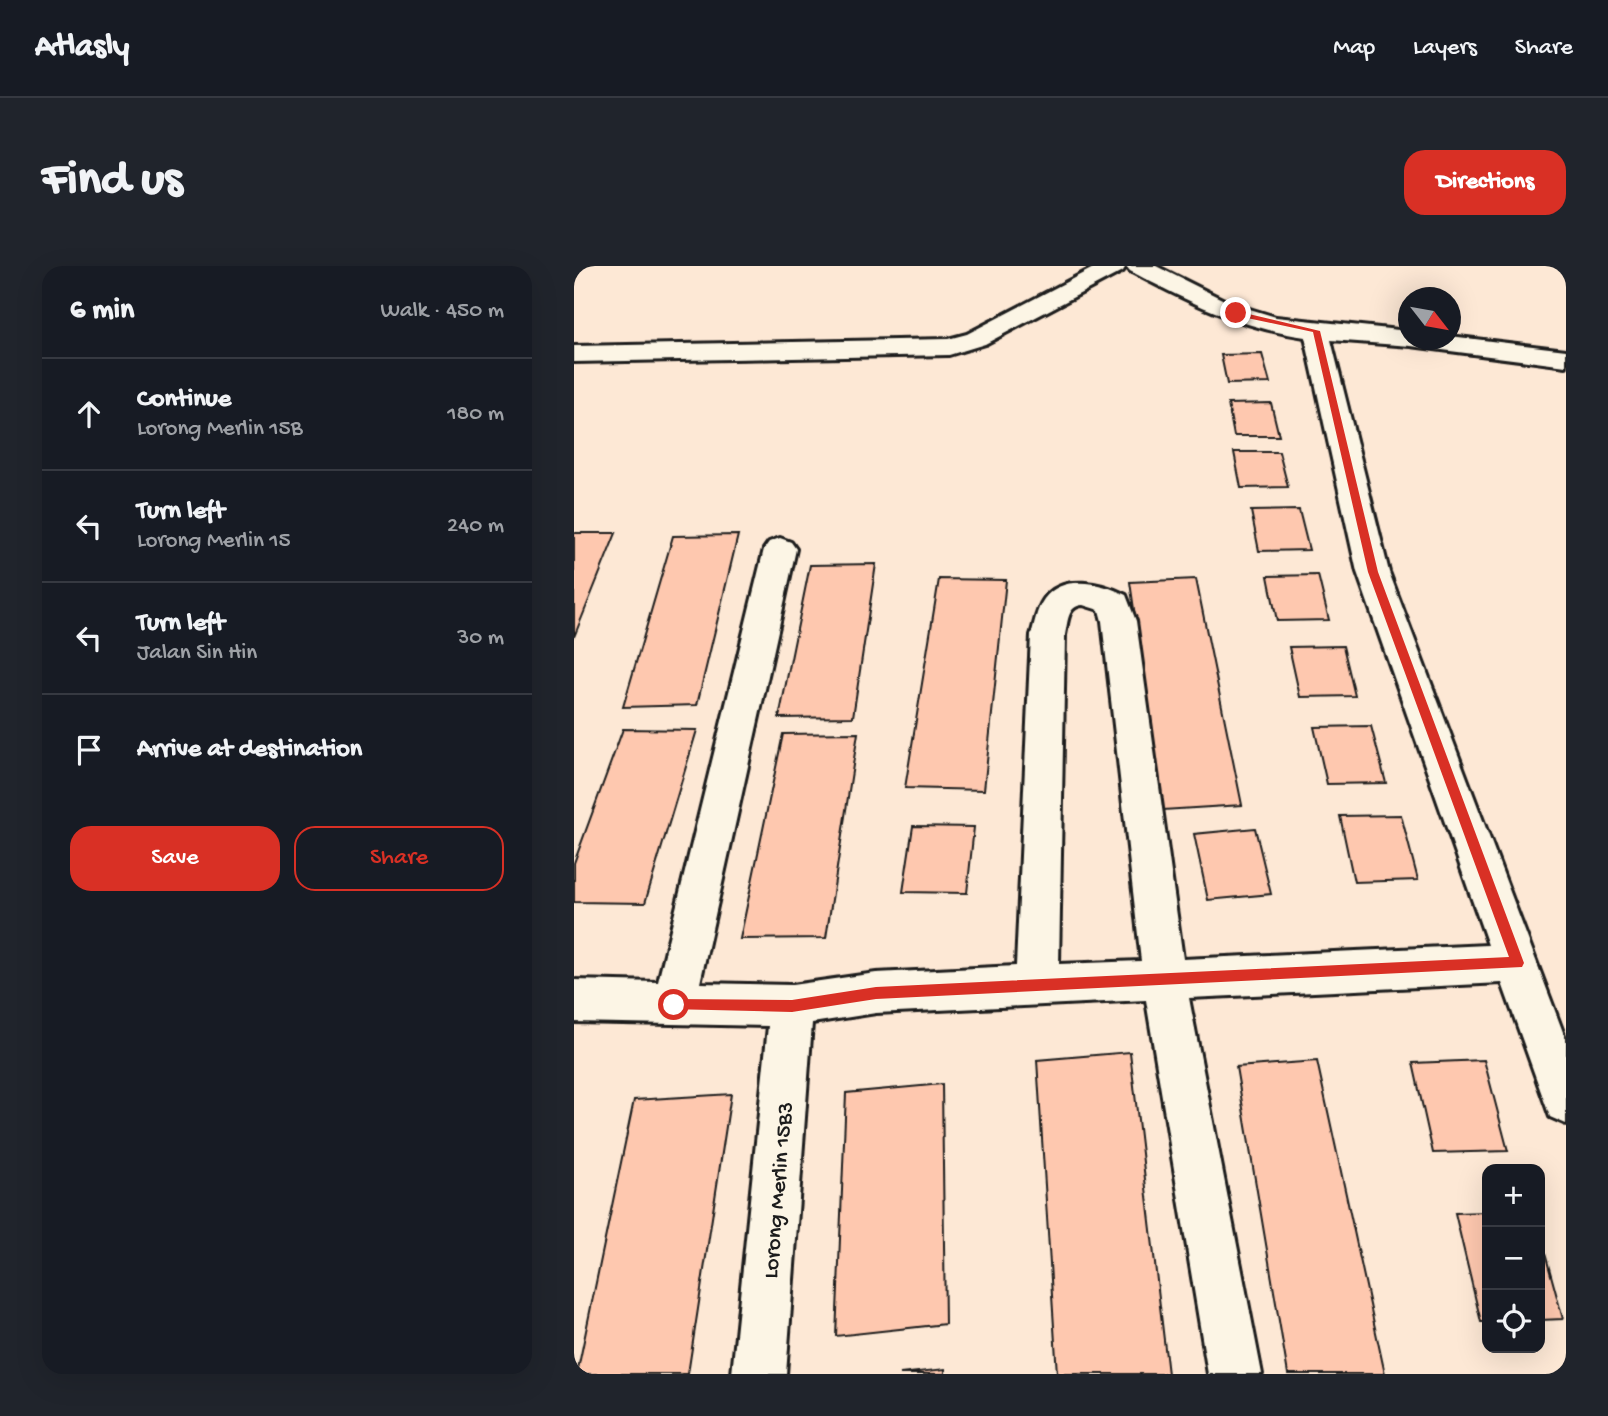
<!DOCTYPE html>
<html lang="en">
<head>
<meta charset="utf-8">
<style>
  body { margin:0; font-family:"Gochi Hand",sans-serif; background:#20242c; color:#f1f3f6 }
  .controls { position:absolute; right:21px; bottom:21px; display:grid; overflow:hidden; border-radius:14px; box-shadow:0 7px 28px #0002 }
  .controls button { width:63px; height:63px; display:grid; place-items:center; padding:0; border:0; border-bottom:2px solid #363941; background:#171b24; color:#f1f3f6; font:35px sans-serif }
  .compass { position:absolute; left:824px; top:21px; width:63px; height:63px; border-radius:50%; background:#171b24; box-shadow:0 7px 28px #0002; rotate:121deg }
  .stop { position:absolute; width:21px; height:21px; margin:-16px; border:5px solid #d93025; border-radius:50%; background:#fff }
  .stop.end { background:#d93025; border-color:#fff; box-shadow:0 2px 7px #0008 }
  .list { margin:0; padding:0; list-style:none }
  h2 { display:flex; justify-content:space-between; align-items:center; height:91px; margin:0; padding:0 28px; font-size:30px }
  h2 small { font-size:23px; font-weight:400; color:#9ea1a6 }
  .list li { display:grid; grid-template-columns:46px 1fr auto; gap:21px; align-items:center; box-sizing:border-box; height:112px; padding:0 28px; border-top:2px solid #363941 }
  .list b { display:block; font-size:26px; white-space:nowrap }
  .list p { margin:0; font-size:23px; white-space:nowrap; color:#9ea1a6 }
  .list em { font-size:23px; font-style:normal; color:#9ea1a6 }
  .actions { display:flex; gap:14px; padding:21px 28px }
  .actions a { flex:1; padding:16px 0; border:2px solid #d93025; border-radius:21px; text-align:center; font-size:24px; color:#d93025 }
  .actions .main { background:#d93025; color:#fff }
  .icon { flex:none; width:38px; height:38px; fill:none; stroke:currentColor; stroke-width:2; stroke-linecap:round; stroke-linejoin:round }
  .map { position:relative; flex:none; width:992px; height:1108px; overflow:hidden; border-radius:21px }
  header { display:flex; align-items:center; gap:42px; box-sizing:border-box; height:98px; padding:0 35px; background:#171b24; border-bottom:2px solid #363941 }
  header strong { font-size:33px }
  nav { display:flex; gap:38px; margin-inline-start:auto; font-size:24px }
  .intro { display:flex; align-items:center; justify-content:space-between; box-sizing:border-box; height:168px; padding:0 42px }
  h1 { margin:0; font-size:49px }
  .button { padding:18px 32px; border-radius:21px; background:#d93025; color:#fff; font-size:24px; font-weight:700 }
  main { display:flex; gap:42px; padding:0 42px }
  aside { flex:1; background:#171b24; border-radius:21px; box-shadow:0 7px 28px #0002 }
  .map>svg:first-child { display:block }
  .building { fill:#fec8af; stroke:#1c1c1c; stroke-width:2 }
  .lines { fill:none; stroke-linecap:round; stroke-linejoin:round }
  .minor-casing { stroke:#1c1c1c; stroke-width:6 }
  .minor { fill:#fcf5e5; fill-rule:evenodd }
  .route { fill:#d93025 }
  .labels { text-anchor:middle; stroke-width:6; stroke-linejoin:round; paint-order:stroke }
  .near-street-label { font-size:23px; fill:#1c1c1c; stroke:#fcf5e5 }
</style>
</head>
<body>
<header>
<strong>Atlasly</strong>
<nav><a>Map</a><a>Layers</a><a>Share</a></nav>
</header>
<div class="intro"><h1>Find us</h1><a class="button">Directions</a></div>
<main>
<aside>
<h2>6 min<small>Walk · 450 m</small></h2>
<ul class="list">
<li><svg class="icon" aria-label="ahead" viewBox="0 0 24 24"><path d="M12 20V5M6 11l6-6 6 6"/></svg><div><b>Continue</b><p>Lorong Merlin 15B</p></div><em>180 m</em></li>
<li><svg class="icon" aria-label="left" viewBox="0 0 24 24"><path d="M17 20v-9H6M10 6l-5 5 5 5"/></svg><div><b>Turn left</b><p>Lorong Merlin 15</p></div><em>240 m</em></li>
<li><svg class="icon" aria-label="left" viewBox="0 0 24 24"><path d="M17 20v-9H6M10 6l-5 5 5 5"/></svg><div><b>Turn left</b><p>Jalan Sin Hin</p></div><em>30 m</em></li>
<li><svg class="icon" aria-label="arrive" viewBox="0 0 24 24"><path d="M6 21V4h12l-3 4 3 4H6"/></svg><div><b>Arrive at destination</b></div></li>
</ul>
<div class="actions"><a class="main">Save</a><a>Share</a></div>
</aside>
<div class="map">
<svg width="992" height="1108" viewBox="0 0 992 1108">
  <rect width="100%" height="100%" fill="#fde8d5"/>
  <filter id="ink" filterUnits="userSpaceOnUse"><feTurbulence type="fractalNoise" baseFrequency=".0143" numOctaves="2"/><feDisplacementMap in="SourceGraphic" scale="14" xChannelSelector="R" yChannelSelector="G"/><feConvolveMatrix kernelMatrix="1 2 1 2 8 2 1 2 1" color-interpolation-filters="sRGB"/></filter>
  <g filter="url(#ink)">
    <path class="building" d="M 688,88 L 696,117 L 653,118 L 647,89 Z
      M 697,137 L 705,170 L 660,170 L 654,138 Z
      M 660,186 L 705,186 L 714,221 L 667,222 Z
      M 725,244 L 735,284 L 685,285 L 677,245 Z
      M 0,267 L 42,267 L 0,371 Z
      M 164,269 L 123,439 L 49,441 L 99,270 Z
      M 302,298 L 279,451 L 205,452 L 236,299 Z
      M 744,309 L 755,354 L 703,355 L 694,310 Z
      M 365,313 L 432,314 L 410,524 L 331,522 Z
      M 622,313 L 668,539 L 589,544 L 556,316 Z
      M 769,380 L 781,430 L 726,431 L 715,381 Z
      M 797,460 L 812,517 L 753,518 L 740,461 Z
      M 49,463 L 123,464 L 71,637 L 0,636 L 0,597 Z
      M 284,467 L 252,672 L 166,673 L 209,468 Z
      M 827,549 L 844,614 L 780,616 L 766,550 Z
      M 339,560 L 400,561 L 393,627 L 329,626 Z
      M 681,562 L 697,628 L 634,634 L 620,568 Z
      M 556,786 L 594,1108 L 483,1108 L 463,794 Z
      M 910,794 L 934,885 L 859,887 L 839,797 Z
      M 743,795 L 811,1108 L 714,1108 L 662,801 Z
      M 368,818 L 371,1058 L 262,1070 L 272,827 Z
      M 157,828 L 114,1108 L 3,1108 L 60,834 Z
      M 913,946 L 913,1056 L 907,1056 L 881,947 Z
      M 966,969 L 989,1053 L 966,1054 Z
      M 371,1103 L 371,1108 L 326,1108 Z"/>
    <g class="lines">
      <defs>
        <path id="minor" d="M 523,0 L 582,0 L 656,37 L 702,51 L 834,65 L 834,74 L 876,74 L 876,70 L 992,84 L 992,100 L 837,80 L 757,74 L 815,306 L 992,774 L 992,858 L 976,851 L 928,717 L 615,732 L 688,1108 L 634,1108 L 572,734 L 302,747 L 238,757 L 212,1108 L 158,1108 L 194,760 L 0,756 L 0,714 L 84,716 L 190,283 L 195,276 L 206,272 L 217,276 L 222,283 L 126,717 L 218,719 L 302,707 L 442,700 L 457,369 C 461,357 462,344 470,333 C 488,307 529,317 552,329 L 562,355 L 609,693 L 914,679 L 783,306 L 731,71 C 666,62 613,35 556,5 L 552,0 L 549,5 L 411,78 L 375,89 L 0,96 L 0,80 L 374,73 L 393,68 ZM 509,339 L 525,344 L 528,355 L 567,695 L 485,698 L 491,369 C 494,356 493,340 509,339 Z"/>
      </defs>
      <use href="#minor" class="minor-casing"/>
      <use href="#minor" class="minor"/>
    </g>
  </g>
  <path class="route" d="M 662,45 L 746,65 L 804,306 L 950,697 L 948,701 L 302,733 L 218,746 L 95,743 L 95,734 L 100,733 L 218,734 L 302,721 L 935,691 L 794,306 L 739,66 L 659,49 Z"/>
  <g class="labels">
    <g class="near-street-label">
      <text transform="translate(202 924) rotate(-85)" y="8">Lorong Merlin 15B3</text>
    </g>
  </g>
</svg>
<div class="controls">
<button>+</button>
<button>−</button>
<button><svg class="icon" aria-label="locate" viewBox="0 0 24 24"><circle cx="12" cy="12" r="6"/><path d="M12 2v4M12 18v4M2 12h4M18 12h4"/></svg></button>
</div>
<svg class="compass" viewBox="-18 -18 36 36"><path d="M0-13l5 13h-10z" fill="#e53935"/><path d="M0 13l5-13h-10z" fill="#9ea1a6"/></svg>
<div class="stop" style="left:100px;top:739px"></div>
<div class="stop end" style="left:662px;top:47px"></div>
</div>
</main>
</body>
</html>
